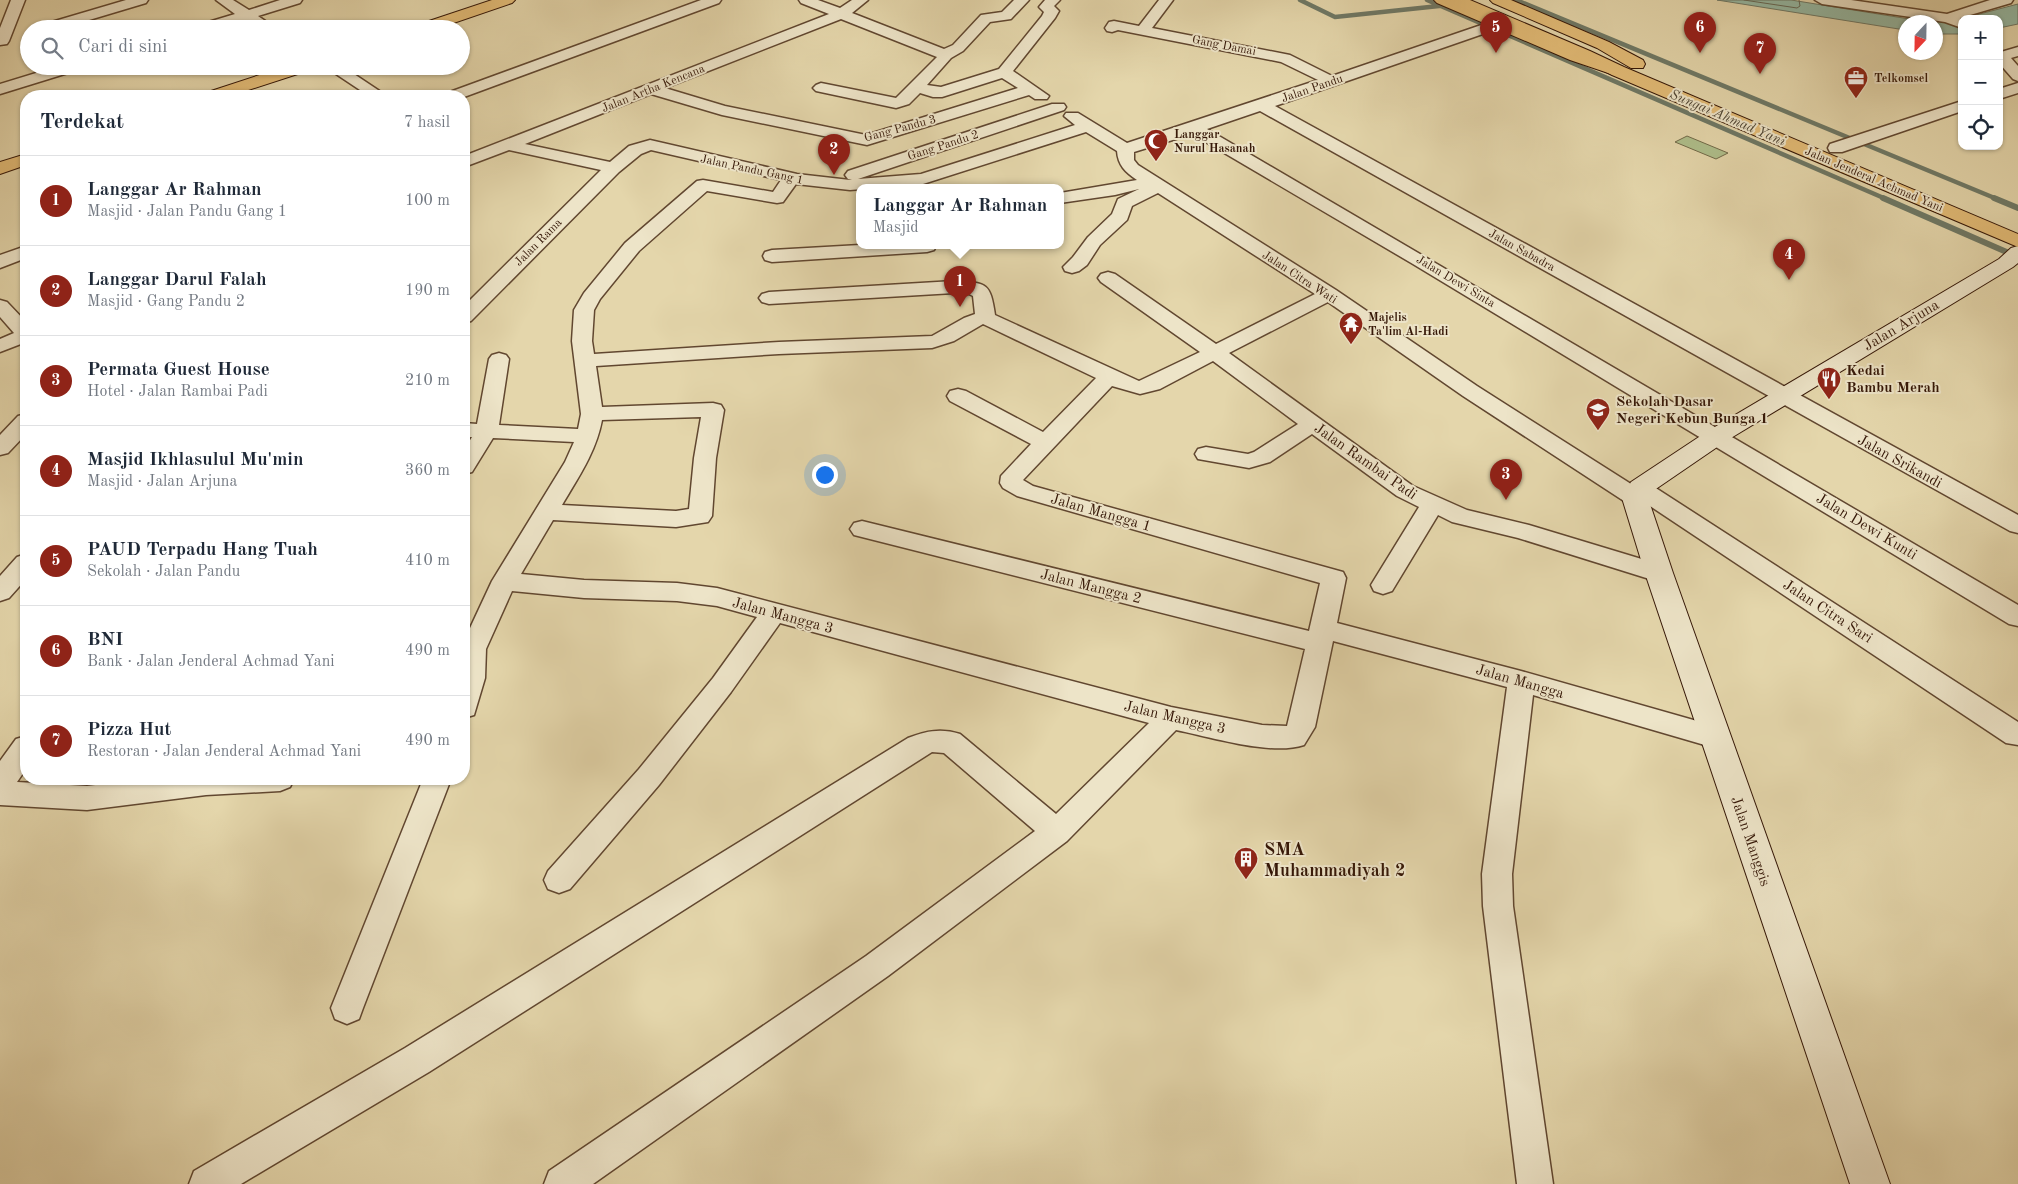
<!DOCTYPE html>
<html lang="id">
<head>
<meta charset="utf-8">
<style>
  body { margin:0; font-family:"Old Standard TT",serif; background:#f2f2f3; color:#1f2937 }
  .controls { position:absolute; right:15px; top:15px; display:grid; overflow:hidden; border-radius:10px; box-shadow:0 1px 4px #0004 }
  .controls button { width:45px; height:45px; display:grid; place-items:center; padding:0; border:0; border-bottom:1px solid #e0e1e3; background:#fff; color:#1f2937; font:25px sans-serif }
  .compass { position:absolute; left:1898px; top:15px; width:45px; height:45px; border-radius:50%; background:#fff; box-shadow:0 1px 4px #0004; rotate:202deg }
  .you { position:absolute; left:824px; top:474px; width:18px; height:18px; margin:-12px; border:4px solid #fff; border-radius:50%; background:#1a73e8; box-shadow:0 0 0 8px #1a73e833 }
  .badge { display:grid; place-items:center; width:32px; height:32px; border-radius:50%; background:#8f2418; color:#fff; font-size:16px; font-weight:700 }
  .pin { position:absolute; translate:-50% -41px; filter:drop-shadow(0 1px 2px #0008) }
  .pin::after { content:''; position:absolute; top:26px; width:18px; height:15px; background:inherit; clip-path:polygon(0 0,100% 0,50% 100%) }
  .popup { position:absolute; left:856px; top:184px; width:208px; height:65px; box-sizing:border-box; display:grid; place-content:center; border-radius:10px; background:#fff; filter:drop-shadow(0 1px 4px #0005); font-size:16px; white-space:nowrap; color:#747a83 }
  .popup b { font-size:19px; color:#1f2937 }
  .popup::after { content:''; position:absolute; left:50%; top:100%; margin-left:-10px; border:10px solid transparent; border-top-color:#fff }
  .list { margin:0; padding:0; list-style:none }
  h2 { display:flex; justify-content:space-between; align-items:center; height:65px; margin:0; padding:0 20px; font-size:21px }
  h2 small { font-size:16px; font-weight:400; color:#747a83 }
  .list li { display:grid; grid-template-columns:32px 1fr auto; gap:15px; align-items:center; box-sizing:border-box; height:90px; padding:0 20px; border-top:1px solid #e0e1e3 }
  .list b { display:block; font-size:19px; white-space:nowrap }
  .list p { margin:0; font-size:16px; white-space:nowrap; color:#747a83 }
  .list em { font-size:16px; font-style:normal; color:#747a83 }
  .icon { flex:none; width:28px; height:28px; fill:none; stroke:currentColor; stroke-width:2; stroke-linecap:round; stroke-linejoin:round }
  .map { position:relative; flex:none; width:2018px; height:1184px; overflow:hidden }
  .search { position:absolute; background:#fff; box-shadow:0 1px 4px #0004; left:20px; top:20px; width:450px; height:55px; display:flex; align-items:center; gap:12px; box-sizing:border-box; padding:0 18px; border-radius:28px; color:#747a83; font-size:19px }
  .panel { position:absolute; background:#fff; box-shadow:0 1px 4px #0004; left:20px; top:90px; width:450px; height:695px; border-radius:20px }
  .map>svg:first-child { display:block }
  .green { fill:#afbf8c; stroke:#726b4a }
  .water { fill:#96baa5; stroke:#6f7966 }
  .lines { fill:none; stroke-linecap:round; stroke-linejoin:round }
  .shore { stroke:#666856; stroke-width:1 }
  .stream-far1 { stroke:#6f7966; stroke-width:4.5 }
  .stream { stroke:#6f7966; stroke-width:6 }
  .street-casing { stroke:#614730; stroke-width:3 }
  .secondary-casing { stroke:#351707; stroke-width:2 }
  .primary-casing { stroke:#351707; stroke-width:2 }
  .highway-casing { stroke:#351707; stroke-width:2 }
  .street { fill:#ede4c8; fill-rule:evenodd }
  .secondary { fill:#ede4c8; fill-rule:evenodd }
  .primary { fill:#e2bb76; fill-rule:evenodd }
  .highway { fill:#e2bb76; fill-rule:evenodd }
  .labels { text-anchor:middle; stroke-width:4; stroke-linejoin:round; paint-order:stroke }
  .far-street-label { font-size:12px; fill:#351707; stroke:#ede4c8 }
  .far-poi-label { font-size:12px; font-weight:bold; fill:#351707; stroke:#ede4c8; text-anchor:start }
  .far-water-label { font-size:14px; font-style:italic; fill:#524836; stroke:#ede4c8 }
  .street-label { font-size:15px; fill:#351707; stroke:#ede4c8 }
  .poi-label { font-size:15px; font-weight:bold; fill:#351707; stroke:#ede4c8; text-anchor:start }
  .near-poi-label { font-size:18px; font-weight:bold; fill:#351707; stroke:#ede4c8; text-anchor:start }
</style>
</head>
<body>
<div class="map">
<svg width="2018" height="1184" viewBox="0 0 2018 1184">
  <rect width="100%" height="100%" fill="#e4d6ab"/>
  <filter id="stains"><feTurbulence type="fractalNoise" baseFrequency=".004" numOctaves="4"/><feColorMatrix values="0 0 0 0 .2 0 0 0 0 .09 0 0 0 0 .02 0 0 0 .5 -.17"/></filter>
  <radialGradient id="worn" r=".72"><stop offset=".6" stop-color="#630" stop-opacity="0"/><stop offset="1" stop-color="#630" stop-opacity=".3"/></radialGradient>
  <path class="green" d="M 1687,136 L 1728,153 L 1716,159 L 1675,142 Z"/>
  <path class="water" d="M 1717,0 L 1791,0 L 1928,22 L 1953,21 L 2018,4 L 2018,24 L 1999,28 L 1999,19 L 1962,19 L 1962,34 L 1936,34 L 1936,22 L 1906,22 L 1905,30 Z"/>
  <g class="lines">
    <path class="shore" d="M 1744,0 L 1797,8 L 1800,6 L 1799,0"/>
    <path class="stream-far1" d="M 1300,0 L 1335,17 L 1439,6
      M 1427,0 L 1886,199
      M 1516,0 L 1997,199"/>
    <path class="stream" d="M 1883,198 L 2018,257
      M 1994,198 L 2018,208"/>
    <defs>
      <path id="street" d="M 11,0 L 25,0 L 9,41 L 7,44 L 0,45 L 0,28 Z
        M 126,0 L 148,0 L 146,3 L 59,29 L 36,29 L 38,26 Z
        M 216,0 L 233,0 L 249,10 L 280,0 L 302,0 L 300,3 L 258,16 L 277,29 L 260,29 L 245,20 L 216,29 L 193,29 L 195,26 L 235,14 Z
        M 701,0 L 721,0 L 719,3 L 464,97 L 445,96 L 447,93 Z
        M 799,0 L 818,0 L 840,8 L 852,0 L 868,0 L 852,13 L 944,49 L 953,45 L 981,15 L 1002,12 L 1014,0 L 1029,0 L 1011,19 L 990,22 L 963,51 L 951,58 L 927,85 L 941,87 L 999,69 L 1042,16 L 1044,12 L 1039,7 L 1045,0 L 1060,0 L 1054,6 L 1059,11 L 1055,18 L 1013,71 L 1049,96 L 1047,99 L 1035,99 L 1029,95 L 867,145 L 722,115 L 651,94 L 525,144 L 610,162 L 629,146 L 650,140 L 797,174 L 850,180 L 852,180 L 848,179 L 845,175 L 848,171 L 1052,104 L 1064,104 L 1066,107 L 1064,110 L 858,179 L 921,174 L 1075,125 L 1064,116 L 1066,113 L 1078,113 L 1127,143 L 1318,80 L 1281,62 L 1118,30 L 1112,32 L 1107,31 L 1105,28 L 1109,22 L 1114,21 L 1139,26 L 1159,0 L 1173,0 L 1152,28 L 1290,55 L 1332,76 L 1493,21 L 1503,21 L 1505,24 L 1503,27 L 1275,106 L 2018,515 L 2018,533 L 2010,531 L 1915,478 L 1260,111 L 1207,129 L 2018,605 L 2018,626 L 2009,624 L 1413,264 L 1192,134 L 1134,152 L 1134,160 L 1138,165 L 1336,290 L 1477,386 L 1631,484 L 1640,480 L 1648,483 L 2018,722 L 2018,745 L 2006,743 L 1644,502 L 1635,506 L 1627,503 L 1463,396 L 1328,302 L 1229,353 L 1413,486 L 1467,510 L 1529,525 L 1668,567 L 1671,573 L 1668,579 L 1659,582 L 1518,538 L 1452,522 L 1438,515 L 1392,591 L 1383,594 L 1374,591 L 1371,585 L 1419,507 L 1397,496 L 1312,434 L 1270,462 L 1249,468 L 1198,459 L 1195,454 L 1198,449 L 1206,447 L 1248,454 L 1254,452 L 1298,424 L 1213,361 L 1160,389 L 1140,394 L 1112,386 L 1023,480 L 1033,486 L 1343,572 L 1346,578 L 1337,623 L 1521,671 L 1725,729 L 1729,737 L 1725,745 L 1715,748 L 1533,695 L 1512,874 L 1513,906 L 1553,1184 L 1517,1184 L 1483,906 L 1482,874 L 1507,687 L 1333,641 L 1315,727 L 1304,745 C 1271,756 1211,737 1176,730 L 1067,841 L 888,976 L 593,1184 L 544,1184 L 549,1171 L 866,956 L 1035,831 L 944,753 L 932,752 L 429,1072 L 241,1184 L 189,1184 L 194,1171 L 405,1048 L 908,738 C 926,731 941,728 960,734 L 1056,814 L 1149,723 L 780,623 L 731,692 L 659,785 L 570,889 L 559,893 L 548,889 L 544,880 L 548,871 L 639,769 L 713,678 L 757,617 L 717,606 L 677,601 L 584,598 L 512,591 L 486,649 L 485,678 L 474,715 L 464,718 L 464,641 L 492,581 L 565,462 L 574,442 L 493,438 L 472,472 L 464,474 L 464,450 L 472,437 L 464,437 L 464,423 L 477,424 L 489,359 L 492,355 L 499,353 L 506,355 L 509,359 L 499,425 L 578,429 L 581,414 L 572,341 L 574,310 L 584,293 L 625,243 L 697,181 L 703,180 L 773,192 L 781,180 L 651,150 L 641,154 L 619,172 L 471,321 L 464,323 L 464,306 L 601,170 L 509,150 L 464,167 L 464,156 L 829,14 L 801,3 ZM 841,19 L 937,57 L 896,98 L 821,83 L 816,85 L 813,88 L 816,91 L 896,108 L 909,104 L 920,93 L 933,97 L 942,97 L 1002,78 L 1018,88 L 866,135 L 725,106 L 665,88 ZM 1086,132 L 1117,151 C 1118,165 1125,172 1137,180 L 1060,193 L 1060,203 L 1115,195 L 1139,189 L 1118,199 L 1112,214 L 1088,237 L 1073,257 L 1063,267 L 1065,271 L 1072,273 L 1079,271 L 1087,265 L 1100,245 L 1127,220 L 1132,206 L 1158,193 L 1315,294 L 1216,344 L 1115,274 L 1108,272 L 1101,274 L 1098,278 L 1101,282 L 1200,352 L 1139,381 L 995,315 C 990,282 987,283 954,281 L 769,292 L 762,294 L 759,298 L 762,302 L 769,304 L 954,293 L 969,294 L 973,296 L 975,314 L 964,318 L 932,336 L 779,342 L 594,354 L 592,341 L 594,310 L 600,299 L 639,251 L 707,191 L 777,203 L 783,202 L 796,184 L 850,190 L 923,184 ZM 983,324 L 1096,378 L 1043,432 L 966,391 L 958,389 L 950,391 L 947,396 L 950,401 L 1031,444 L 1001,476 L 1000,483 L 1003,488 L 1017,496 L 1320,583 L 1309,631 L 862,521 L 854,523 L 850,529 L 854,535 L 1305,649 L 1287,726 L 1262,725 L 1171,707 L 717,588 L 677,583 L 584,580 L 521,574 L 553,520 L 676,527 L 708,522 L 712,516 L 716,458 L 724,410 L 721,405 L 713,403 L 602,407 L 596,366 L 779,354 L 932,348 L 954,341 ZM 701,417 L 694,458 L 689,509 L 676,511 L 562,505 C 578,478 596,452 602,420 Z
        M 1815,0 L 1851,0 L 1947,14 L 1990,0 L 2013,0 L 2011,3 L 1960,18 L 1962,28 L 1945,22 L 1822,4 Z
        M 2018,47 L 2018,56 L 2011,58 L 2018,66 L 2018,81 L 2013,79 L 1999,63 L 2001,52 Z
        M 59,66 L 83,66 L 81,69 L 0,94 L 0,84 Z
        M 324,66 L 342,66 L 387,96 L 369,96 Z
        M 2018,83 L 2018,93 L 1999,99 L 1999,89 Z
        M 1962,101 L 1962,111 L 1842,152 L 1830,152 L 1828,148 L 1830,144 Z
        M 860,245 L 936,246 L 934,250 L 927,252 L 772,262 L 765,260 L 763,256 L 765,252 L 772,250 Z
        M 26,246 L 26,258 L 0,268 L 0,255 Z
        M 0,300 L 7,302 L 26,322 L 26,342 L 0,352 L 0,339 L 14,333 L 0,317 Z
        M 26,414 L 26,434 L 8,453 L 0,455 L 0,435 L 18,416 Z
        M 26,554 L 26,579 L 9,598 L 0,601 L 0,576 L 17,557 Z
        M 26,736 L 26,769 L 17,782 L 87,786 L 145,779 L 294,779 L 290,787 L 280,791 L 206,795 L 87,810 L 0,805 L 0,761 L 16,739 Z
        M 423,779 L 451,779 L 363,1008 L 359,1019 L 347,1024 L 335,1019 L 331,1008 Z"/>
      <path id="secondary" d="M 2018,246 L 2018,263 L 2013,267 L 1726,441 L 1650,493 L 1648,498 L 1673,573 L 1890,1184 L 1850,1184 L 1645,573 L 1622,498 L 1631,482 L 1708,431 L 1999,259 L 2011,248 Z"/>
      <path id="primary" d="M 492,0 L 515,0 L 512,3 L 436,29 L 412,29 L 414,26 Z
        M 1434,0 L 1455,0 L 1582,54 L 1623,67 L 1625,71 L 1623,75 L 1617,76 L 1570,60 L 1437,3 Z
        M 1490,0 L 1511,0 L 1609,42 L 1643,60 L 1645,64 L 1643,68 L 1631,68 L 1597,48 L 1493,3 Z
        M 287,66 L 312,66 L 310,70 L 230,96 L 205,96 L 208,92 Z
        M 26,154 L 26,165 L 0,174 L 0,162 Z"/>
      <path id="highway" d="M 1449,0 L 1470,0 L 1590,51 L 1624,67 L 2018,234 L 2018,247 L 1612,75 L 1578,57 L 1452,3 Z"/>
    </defs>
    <use href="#street" class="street-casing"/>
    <use href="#secondary" class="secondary-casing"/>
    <use href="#primary" class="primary-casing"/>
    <use href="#highway" class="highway-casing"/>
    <use href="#street" class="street"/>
    <use href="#secondary" class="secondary"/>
    <use href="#primary" class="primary"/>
    <use href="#highway" class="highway"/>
  </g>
  <defs>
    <symbol id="office-pin" viewBox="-11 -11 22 30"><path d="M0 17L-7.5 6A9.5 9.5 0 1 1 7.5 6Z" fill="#8f2418" stroke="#ede4c8"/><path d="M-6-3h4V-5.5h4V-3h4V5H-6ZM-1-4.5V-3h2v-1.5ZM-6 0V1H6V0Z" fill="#fff"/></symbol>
    <symbol id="mosque-pin" viewBox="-11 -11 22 30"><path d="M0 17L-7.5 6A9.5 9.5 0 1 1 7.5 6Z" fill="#8f2418" stroke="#ede4c8"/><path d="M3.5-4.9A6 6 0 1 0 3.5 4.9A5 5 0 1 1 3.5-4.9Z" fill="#fff"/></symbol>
    <symbol id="temple-pin" viewBox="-11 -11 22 30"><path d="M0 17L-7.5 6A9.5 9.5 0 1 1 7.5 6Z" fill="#8f2418" stroke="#ede4c8"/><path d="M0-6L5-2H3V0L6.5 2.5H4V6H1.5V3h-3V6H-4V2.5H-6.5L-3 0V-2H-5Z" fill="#fff"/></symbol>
    <symbol id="restaurant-pin" viewBox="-11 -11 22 30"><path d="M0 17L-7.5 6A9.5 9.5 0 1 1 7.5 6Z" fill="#8f2418" stroke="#ede4c8"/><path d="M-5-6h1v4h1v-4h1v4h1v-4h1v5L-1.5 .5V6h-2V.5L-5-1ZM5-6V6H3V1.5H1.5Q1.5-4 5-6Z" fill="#fff"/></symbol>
    <symbol id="school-pin" viewBox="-11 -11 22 30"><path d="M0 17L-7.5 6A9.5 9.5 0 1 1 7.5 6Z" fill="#8f2418" stroke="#ede4c8"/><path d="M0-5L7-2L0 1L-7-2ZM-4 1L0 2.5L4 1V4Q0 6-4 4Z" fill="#fff"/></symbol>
    <symbol id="building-pin" viewBox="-11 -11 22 30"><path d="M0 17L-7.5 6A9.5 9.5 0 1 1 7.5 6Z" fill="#8f2418" stroke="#ede4c8"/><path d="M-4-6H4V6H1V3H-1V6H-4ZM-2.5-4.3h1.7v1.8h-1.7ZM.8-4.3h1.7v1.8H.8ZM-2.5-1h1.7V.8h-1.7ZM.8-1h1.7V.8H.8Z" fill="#fff"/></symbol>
  </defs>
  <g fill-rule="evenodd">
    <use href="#office-pin" x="1842" y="64" width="28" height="38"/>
    <use href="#mosque-pin" x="1142" y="127" width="28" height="38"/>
    <use href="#temple-pin" x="1337" y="310" width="28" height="38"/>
    <use href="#restaurant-pin" x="1815" y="365" width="28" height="38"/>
    <use href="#school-pin" x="1584" y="396" width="28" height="38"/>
    <use href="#building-pin" x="1232" y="845" width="28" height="38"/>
  </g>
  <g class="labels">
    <g class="far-street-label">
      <text transform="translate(1224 45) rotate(11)" y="4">Gang Damai</text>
      <text transform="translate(653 88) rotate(-22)" y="4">Jalan Artha Kencana</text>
      <text transform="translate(1312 88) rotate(-19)" y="4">Jalan Pandu</text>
      <text transform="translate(900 128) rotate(-15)" y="4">Gang Pandu 3</text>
      <text transform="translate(943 145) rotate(-18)" y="4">Gang Pandu 2</text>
      <text transform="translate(752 169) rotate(12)" y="4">Jalan Pandu Gang 1</text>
      <text transform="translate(1874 179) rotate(23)" y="4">Jalan Jenderal Achmad Yani</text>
      <text transform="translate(538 242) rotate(-45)" y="4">Jalan Rama</text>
      <text transform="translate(1522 250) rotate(29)" y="4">Jalan Sabadra</text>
      <text transform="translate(1300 277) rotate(33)" y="4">Jalan Citra Wati</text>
      <text transform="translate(1456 281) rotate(31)" y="4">Jalan Dewi Sinta</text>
    </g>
    <g class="far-poi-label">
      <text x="1874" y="82">Telkomsel</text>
      <text x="1174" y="138">Langgar<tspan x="1174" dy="14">Nurul Hasanah</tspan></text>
      <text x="1368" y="321">Majelis<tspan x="1368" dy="14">Ta'lim Al-Hadi</tspan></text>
    </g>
    <g class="far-water-label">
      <text transform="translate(1728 117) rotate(23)" y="5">Sungai Ahmad Yani</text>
    </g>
    <g class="street-label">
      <text transform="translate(1901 325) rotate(-31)" y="5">Jalan Arjuna</text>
      <text transform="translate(1366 461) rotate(35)" y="5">Jalan Rambai Padi</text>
      <text transform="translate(1900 461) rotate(29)" y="5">Jalan Srikandi</text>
      <text transform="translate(1101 512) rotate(16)" y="5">Jalan Mangga 1</text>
      <text transform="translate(1867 526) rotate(31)" y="5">Jalan Dewi Kunti</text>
      <text transform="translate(1091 586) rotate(14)" y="5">Jalan Mangga 2</text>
      <text transform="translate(1828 611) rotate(33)" y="5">Jalan Citra Sari</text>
      <text transform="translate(783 615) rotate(15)" y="5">Jalan Mangga 3</text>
      <text transform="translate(1520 681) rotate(16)" y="5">Jalan Mangga</text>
      <text transform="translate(1175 717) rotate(13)" y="5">Jalan Mangga 3</text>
      <text transform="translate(1751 841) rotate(71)" y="5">Jalan Manggis</text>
    </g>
    <g class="poi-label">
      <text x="1846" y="375">Kedai<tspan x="1846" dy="17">Bambu Merah</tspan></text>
      <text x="1616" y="406">Sekolah Dasar<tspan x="1616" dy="17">Negeri Kebun Bunga 1</tspan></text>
    </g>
    <g class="near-poi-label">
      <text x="1264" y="855">SMA<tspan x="1264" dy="21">Muhammadiyah 2</tspan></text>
    </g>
  </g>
  <rect width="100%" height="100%" filter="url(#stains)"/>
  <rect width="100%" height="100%" fill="url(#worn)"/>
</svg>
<div class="controls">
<button>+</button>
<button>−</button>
<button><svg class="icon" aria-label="locate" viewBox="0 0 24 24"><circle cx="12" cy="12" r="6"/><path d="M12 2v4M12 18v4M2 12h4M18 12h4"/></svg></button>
</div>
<svg class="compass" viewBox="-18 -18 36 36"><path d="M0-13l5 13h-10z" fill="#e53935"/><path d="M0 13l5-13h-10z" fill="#747a83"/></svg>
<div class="you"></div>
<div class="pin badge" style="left:960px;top:307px">1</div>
<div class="popup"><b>Langgar Ar Rahman</b>Masjid</div>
<div class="pin badge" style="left:834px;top:175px">2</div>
<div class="pin badge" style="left:1506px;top:500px">3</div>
<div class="pin badge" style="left:1789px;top:280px">4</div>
<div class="pin badge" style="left:1496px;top:53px">5</div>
<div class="pin badge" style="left:1700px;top:53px">6</div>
<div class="pin badge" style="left:1760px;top:74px">7</div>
<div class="search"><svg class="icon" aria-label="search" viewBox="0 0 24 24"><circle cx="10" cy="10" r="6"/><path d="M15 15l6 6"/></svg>Cari di sini</div>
<section class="panel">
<h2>Terdekat<small>7 hasil</small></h2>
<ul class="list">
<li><span class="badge">1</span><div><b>Langgar Ar Rahman</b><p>Masjid · Jalan Pandu Gang 1</p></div><em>100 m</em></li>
<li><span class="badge">2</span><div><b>Langgar Darul Falah</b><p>Masjid · Gang Pandu 2</p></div><em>190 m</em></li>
<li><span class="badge">3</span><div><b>Permata Guest House</b><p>Hotel · Jalan Rambai Padi</p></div><em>210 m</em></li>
<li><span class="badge">4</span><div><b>Masjid Ikhlasulul Mu'min</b><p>Masjid · Jalan Arjuna</p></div><em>360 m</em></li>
<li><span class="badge">5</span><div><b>PAUD Terpadu Hang Tuah</b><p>Sekolah · Jalan Pandu</p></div><em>410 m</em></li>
<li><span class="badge">6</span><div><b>BNI</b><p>Bank · Jalan Jenderal Achmad Yani</p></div><em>490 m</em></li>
<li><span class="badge">7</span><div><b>Pizza Hut</b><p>Restoran · Jalan Jenderal Achmad Yani</p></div><em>490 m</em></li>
</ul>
</section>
</div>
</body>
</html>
